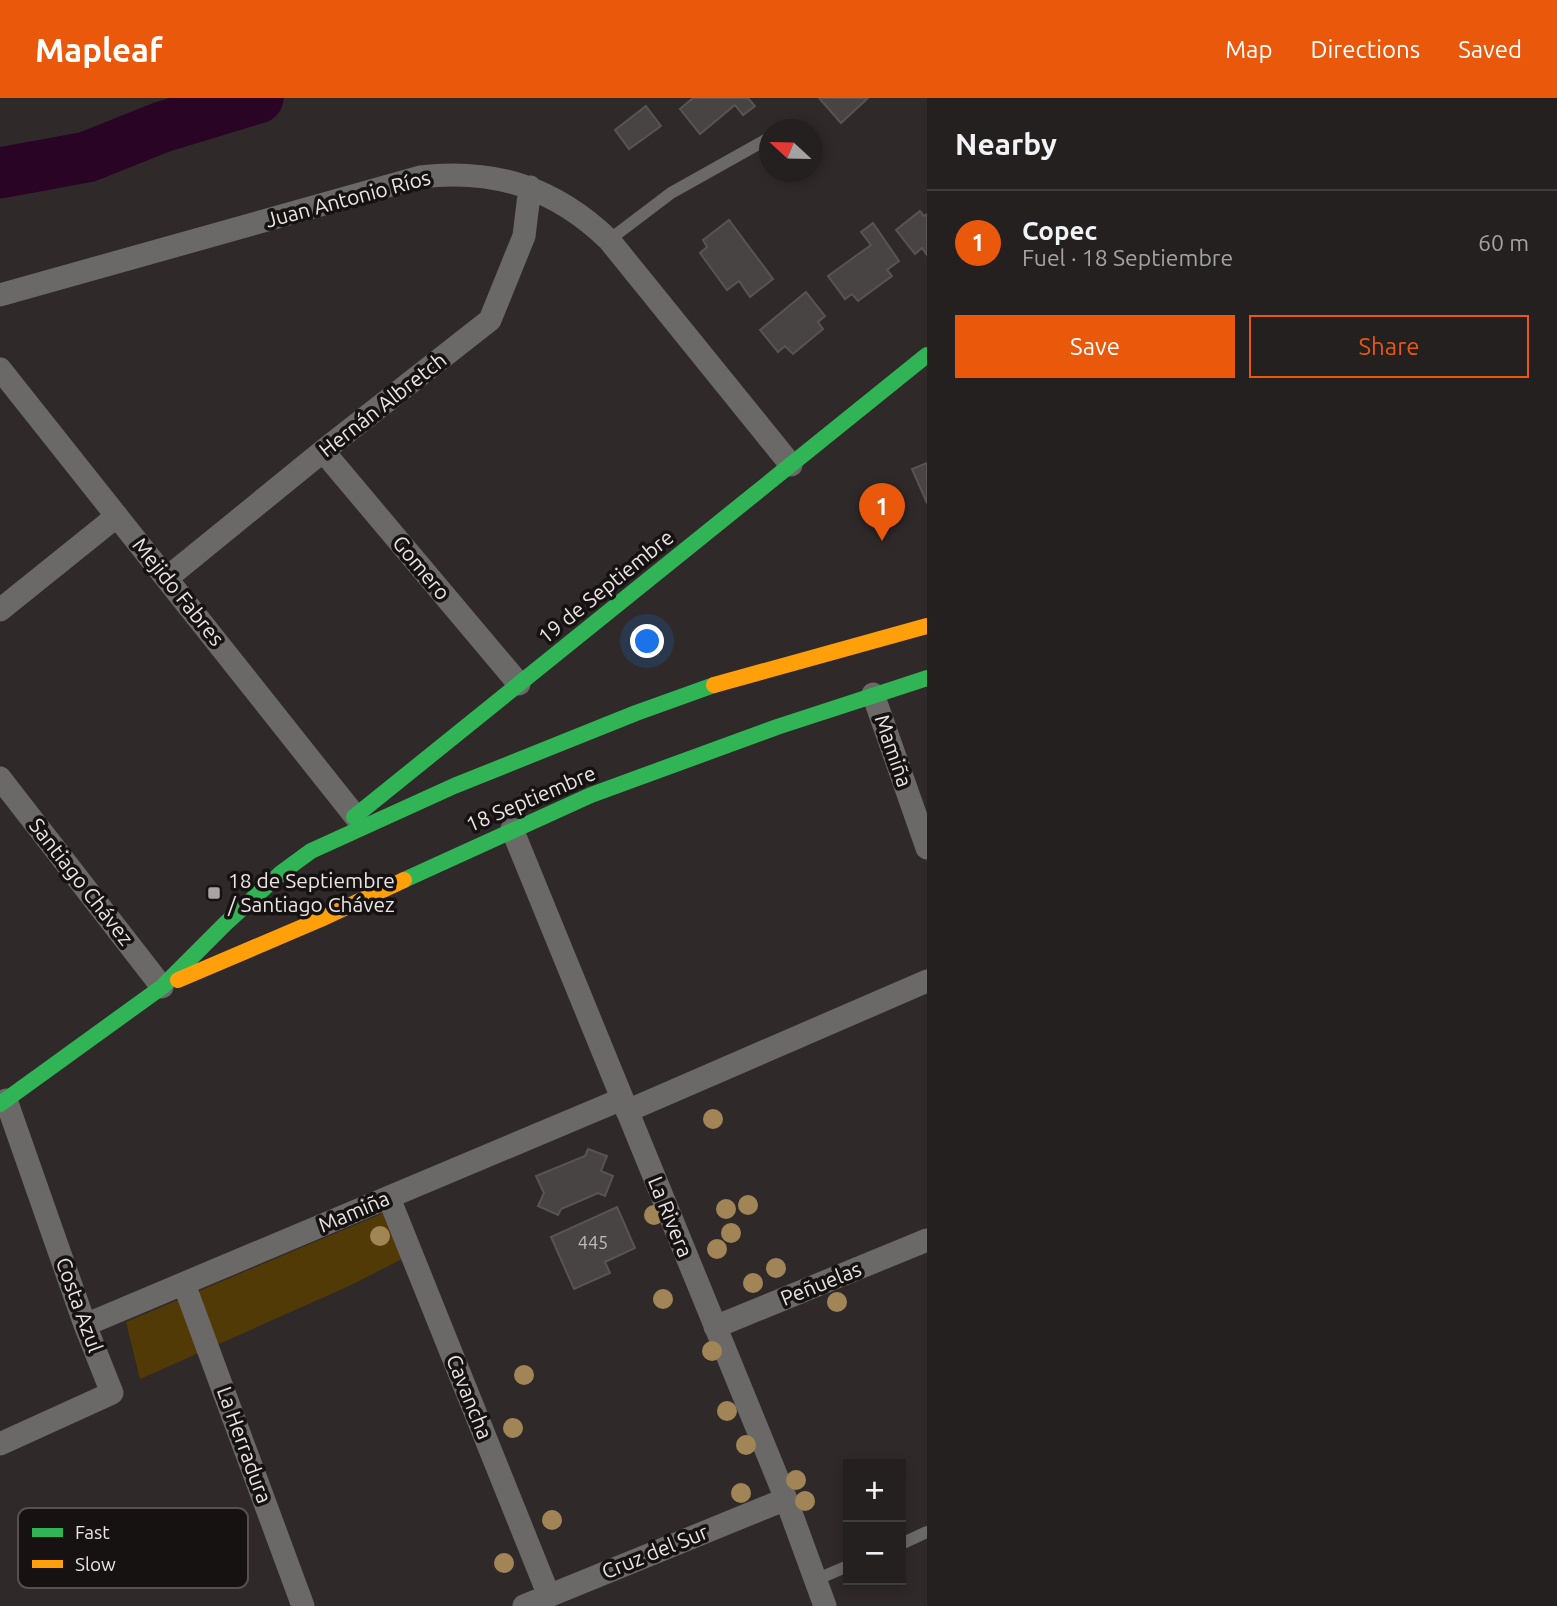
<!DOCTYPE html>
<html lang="en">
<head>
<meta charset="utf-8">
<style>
  body { margin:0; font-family:Ubuntu,sans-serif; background:#2f2d2c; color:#f1f3f6 }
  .controls { position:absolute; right:21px; bottom:21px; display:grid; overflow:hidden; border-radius:0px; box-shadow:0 4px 10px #0003 }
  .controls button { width:63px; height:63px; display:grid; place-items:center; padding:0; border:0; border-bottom:2px solid #403e3d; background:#23201f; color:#f1f3f6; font:35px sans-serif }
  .compass { position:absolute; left:759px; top:21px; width:63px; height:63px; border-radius:50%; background:#23201f; box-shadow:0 4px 10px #0003; rotate:292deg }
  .you { position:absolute; left:648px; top:544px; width:24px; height:24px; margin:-18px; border:5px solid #fff; border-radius:50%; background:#1a73e8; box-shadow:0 0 0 10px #1a73e833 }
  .badge { display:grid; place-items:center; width:46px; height:46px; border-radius:50%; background:#ea580c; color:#fff; font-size:23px; font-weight:700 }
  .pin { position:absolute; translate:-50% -58px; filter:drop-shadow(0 2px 4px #0008) }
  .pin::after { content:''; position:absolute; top:37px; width:24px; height:21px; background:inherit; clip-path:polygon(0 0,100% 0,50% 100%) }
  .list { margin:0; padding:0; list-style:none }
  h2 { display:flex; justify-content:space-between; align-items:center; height:91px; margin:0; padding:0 28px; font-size:30px }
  h2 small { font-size:23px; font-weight:400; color:#a3a3a4 }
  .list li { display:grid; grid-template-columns:46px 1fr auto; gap:21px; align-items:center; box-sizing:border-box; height:105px; padding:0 28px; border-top:2px solid #403e3d }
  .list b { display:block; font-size:26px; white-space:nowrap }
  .list p { margin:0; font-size:23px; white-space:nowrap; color:#a3a3a4 }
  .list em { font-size:23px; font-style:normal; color:#a3a3a4 }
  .actions { display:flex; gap:14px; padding:21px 28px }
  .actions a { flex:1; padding:16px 0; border:2px solid #ea580c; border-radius:0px; text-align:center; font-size:24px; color:#ea580c }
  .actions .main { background:#ea580c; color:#fff }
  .map { position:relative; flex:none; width:927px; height:1508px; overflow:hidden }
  header { display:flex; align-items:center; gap:42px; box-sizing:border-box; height:98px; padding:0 35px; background:#ea580c; color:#fff }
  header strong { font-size:33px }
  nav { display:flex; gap:38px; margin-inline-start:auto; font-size:24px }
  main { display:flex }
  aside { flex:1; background:#23201f }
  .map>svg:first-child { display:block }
  .green { fill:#523a06 }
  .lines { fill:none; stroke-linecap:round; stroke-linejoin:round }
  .river { stroke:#290424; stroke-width:51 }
  .building { fill:#484444; stroke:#595454; stroke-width:2 }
  .lane { stroke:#6a6968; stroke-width:12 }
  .street { stroke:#6a6968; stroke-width:23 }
  .fast { stroke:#30b455; stroke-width:16 }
  .slow { stroke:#ff9f0a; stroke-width:16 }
  .tree { fill:#a18556 }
  .poi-dot { fill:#a9a3a2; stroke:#161212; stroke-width:2.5 }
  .labels { text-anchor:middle; stroke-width:7; stroke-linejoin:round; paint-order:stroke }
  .number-label { font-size:18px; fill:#c2bcbb }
  .street-label { font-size:21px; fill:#eae4e3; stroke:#161212 }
  .poi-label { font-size:21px; fill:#eae4e3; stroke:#161212; text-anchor:start }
  .key { fill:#161212; stroke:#565151; stroke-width:2 }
  .key-label { font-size:19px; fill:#eae4e3 }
</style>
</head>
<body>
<header>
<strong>Mapleaf</strong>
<nav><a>Map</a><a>Directions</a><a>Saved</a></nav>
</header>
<main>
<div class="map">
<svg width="927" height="1508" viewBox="0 0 927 1508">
  <rect width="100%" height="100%" fill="#2f2a29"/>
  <path class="green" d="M 400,1108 L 404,1160 L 349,1188 L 140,1281 L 126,1224 Z"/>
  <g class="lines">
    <path class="river" d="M 0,75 L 87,59 L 162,29 L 258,0"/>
  </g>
  <path class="building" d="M 693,0 L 748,0 L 755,8 L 743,17 L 735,7 L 700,36 L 680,11 Z
    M 819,0 L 868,0 L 841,25 Z
    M 646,8 L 661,28 L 629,51 L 615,32 Z
    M 920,113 L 924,118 L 927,116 L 927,157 L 922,150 L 915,156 L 896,132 Z
    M 729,122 L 773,181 L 750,199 L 739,183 L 727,192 L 700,155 L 707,149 L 703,142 Z
    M 873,125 L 899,163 L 887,172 L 892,178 L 858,203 L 852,196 L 845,201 L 828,178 L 871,147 L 861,134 Z
    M 806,194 L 825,218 L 818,224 L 823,231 L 793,256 L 785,248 L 778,254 L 760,232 Z
    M 927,365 L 927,405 L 912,371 Z
    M 588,1051 L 607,1058 L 601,1073 L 613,1078 L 605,1098 L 598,1095 L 561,1111 L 558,1117 L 538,1108 L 544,1095 L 536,1078 L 585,1058 Z
    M 617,1109 L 635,1150 L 605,1164 L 610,1175 L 574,1191 L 551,1139 Z"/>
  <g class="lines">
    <path class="lane" d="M 609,142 L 671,95 L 769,40
      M 901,1446 L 927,1434
      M 815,1482 L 848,1468"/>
    <path class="street" d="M 0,197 L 420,79 C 495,70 555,90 609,142 L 791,367
      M 0,271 L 355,718
      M 323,353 L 519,586
      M 167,480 L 323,353 L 490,222 L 524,138 L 530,89
      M 0,512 L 117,418
      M 873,596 L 927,750
      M 0,680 L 162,889
      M 512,731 L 786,1401 L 825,1508
      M 627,1013 L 927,883
      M 389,1100 L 549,1498
      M 184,1186 L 303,1508
      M 85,1227 L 622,1001
      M 715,1229 L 927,1142
      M 0,1346 L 112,1295 L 85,1227 L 6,1002
      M 524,1508 L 786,1401"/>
    <path class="fast" d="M 354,719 L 927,257
      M 404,782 L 591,697 L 777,629 L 927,580
      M 0,1006 L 162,889 L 226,825 L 281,775 L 311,753 L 454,688 L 636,615 L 714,587"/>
    <path class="slow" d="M 714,587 L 927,528
      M 178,882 L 321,821 L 404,782"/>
  </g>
  <g class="tree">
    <circle cx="713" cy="1021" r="10"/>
    <circle cx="748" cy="1107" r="10"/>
    <circle cx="726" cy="1111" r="10"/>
    <circle cx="654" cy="1117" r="10"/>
    <circle cx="731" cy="1135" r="10"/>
    <circle cx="380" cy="1138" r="10"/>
    <circle cx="717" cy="1151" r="10"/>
    <circle cx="776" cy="1170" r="10"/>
    <circle cx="753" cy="1185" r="10"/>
    <circle cx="663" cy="1201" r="10"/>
    <circle cx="837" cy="1204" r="10"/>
    <circle cx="712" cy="1253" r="10"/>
    <circle cx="524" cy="1277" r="10"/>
    <circle cx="727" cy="1313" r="10"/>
    <circle cx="513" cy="1330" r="10"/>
    <circle cx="746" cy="1347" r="10"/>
    <circle cx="796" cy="1382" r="10"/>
    <circle cx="741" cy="1395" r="10"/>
    <circle cx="805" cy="1403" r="10"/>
    <circle cx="552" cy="1422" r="10"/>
    <circle cx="504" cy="1465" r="10"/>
  </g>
  <rect class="poi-dot" x="207" y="788" width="14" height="14" rx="3.5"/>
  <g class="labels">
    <g class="number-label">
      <text x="593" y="1151">445</text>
    </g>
    <g class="street-label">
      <text transform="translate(348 101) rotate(-15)" y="7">Juan Antonio Ríos</text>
      <text transform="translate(383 307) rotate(-38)" y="7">Hernán Albretch</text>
      <text transform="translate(421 470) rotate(50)" y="7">Gomero</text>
      <text transform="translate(606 489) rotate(-39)" y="7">19 de Septiembre</text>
      <text transform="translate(178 494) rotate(51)" y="7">Mejido Fabres</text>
      <text transform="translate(893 653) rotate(71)" y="7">Mamiña</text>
      <text transform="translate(531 701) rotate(-23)" y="7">18 Septiembre</text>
      <text transform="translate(81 784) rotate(52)" y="7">Santiago Chávez</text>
      <text transform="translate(354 1114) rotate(-23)" y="7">Mamiña</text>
      <text transform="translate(670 1119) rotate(68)" y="7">La Rivera</text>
      <text transform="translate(821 1186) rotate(-22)" y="7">Peñuelas</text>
      <text transform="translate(79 1207) rotate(70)" y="7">Costa Azul</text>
      <text transform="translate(469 1299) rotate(68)" y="7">Cavancha</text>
      <text transform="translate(244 1347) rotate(70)" y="7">La Herradura</text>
      <text transform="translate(655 1454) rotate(-22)" y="7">Cruz del Sur</text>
    </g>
    <g class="poi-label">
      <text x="228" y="790">18 de Septiembre<tspan x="228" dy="24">/ Santiago Chávez</tspan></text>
    </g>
  </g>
  <rect x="18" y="1410" width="230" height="80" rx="10" class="key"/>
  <rect x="32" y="1430" width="31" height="9" fill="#30b455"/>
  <rect x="32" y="1462" width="31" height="8" fill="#ff9f0a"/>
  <g class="key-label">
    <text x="75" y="1441">Fast</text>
    <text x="75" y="1473">Slow</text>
  </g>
</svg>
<div class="controls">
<button>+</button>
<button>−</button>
</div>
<svg class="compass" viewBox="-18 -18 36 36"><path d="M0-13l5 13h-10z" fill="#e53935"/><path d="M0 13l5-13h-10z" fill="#a3a3a4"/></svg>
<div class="you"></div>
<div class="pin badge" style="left:882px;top:443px">1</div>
</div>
<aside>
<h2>Nearby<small></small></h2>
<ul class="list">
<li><span class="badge">1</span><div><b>Copec</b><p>Fuel · 18 Septiembre</p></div><em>60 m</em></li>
</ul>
<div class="actions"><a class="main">Save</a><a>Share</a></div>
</aside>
</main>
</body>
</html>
